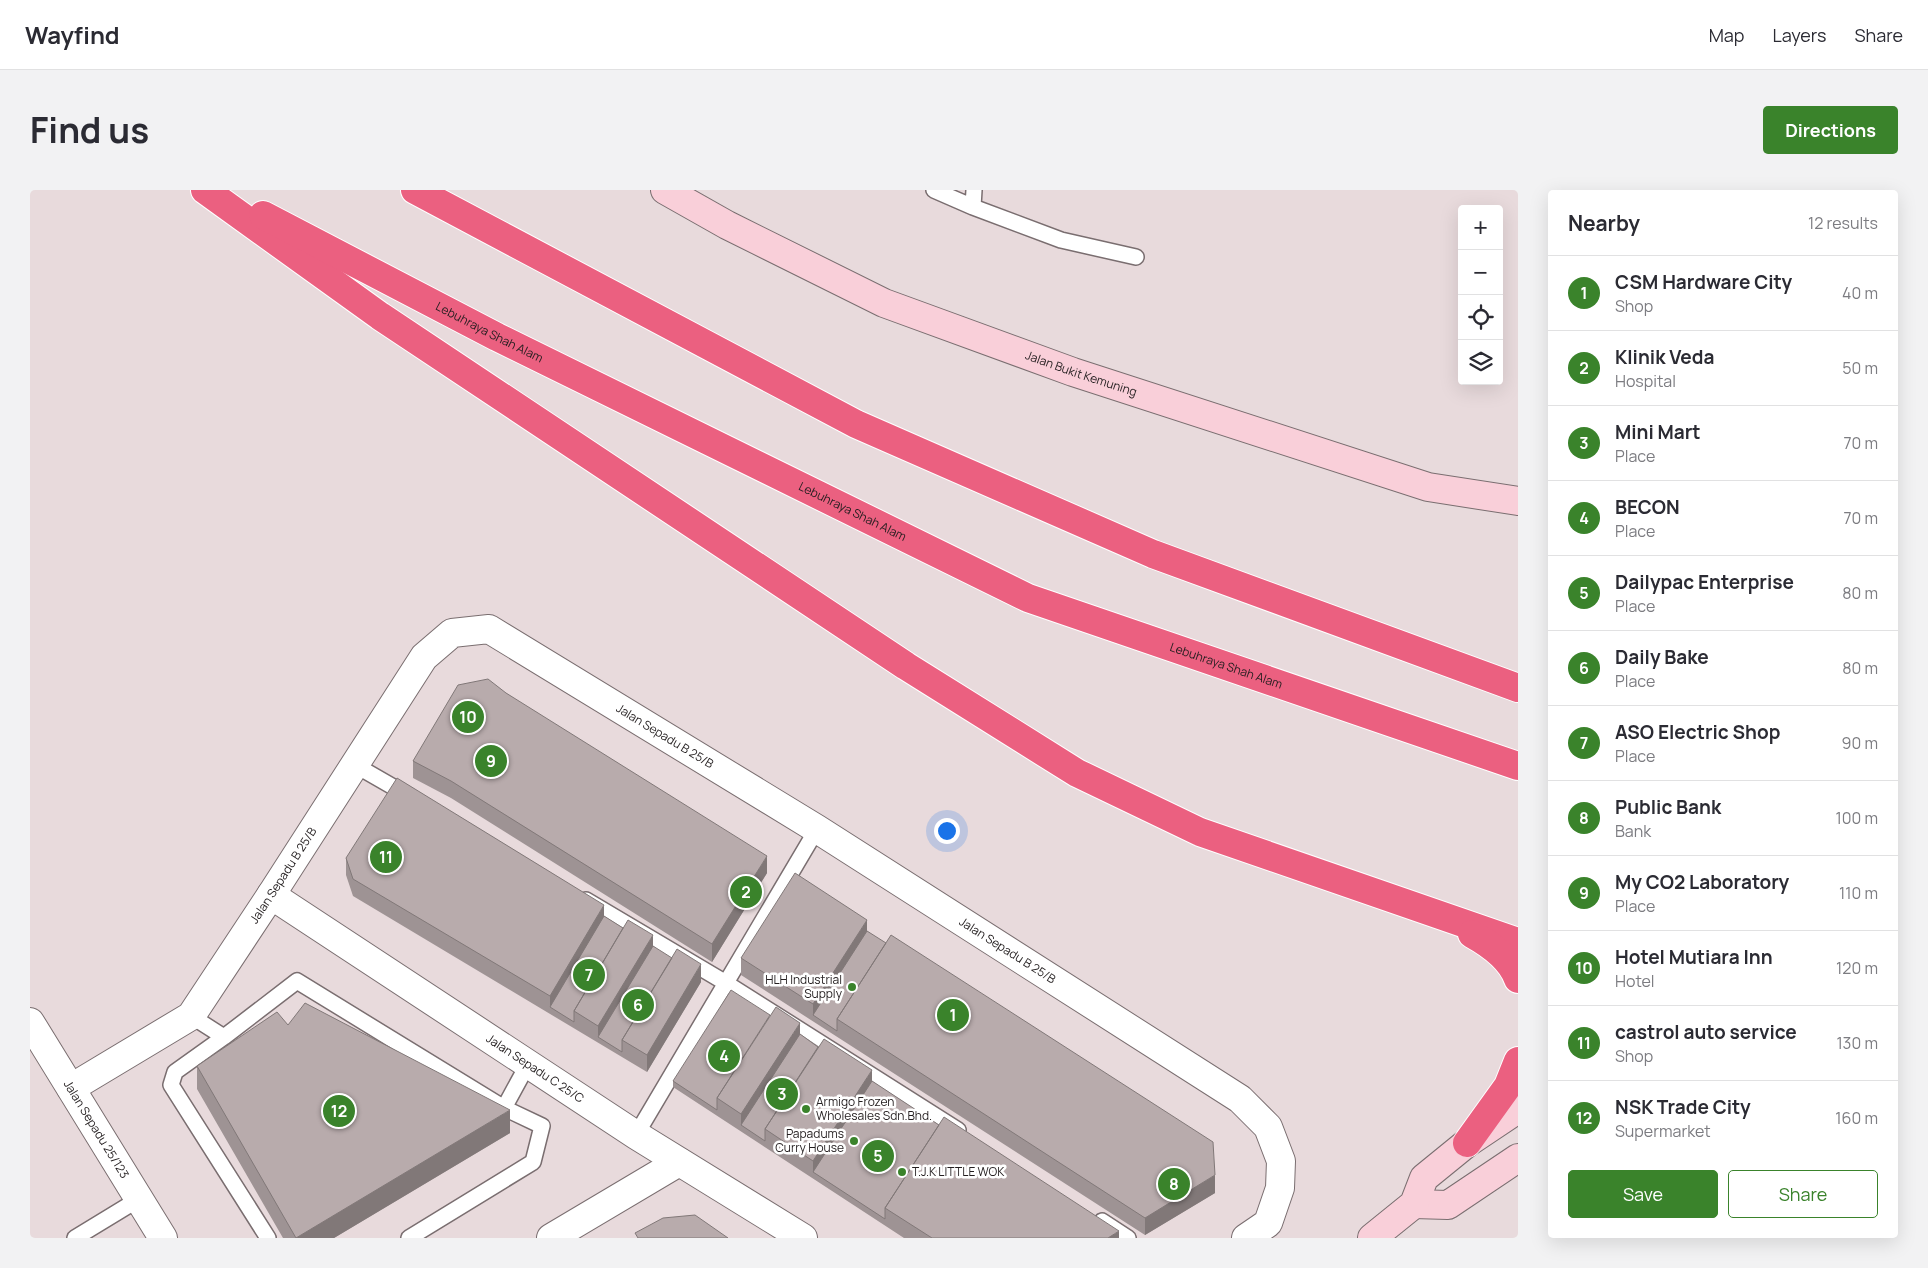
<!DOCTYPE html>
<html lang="en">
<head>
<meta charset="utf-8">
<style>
  body { margin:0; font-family:Manrope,sans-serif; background:#f2f2f3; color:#2b2b33 }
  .controls { position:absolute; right:15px; top:15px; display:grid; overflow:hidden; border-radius:5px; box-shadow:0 5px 20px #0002 }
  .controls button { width:45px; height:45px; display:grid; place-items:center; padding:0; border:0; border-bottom:1px solid #e1e1e2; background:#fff; color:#2b2b33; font:25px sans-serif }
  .you { position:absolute; left:916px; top:640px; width:18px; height:18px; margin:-12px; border:4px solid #fff; border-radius:50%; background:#1a73e8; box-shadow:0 0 0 8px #1a73e833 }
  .badge { display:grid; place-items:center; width:32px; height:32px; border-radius:50%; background:#3a832b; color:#fff; font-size:16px; font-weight:700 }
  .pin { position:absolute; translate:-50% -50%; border:2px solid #fff; box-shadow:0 1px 5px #0006 }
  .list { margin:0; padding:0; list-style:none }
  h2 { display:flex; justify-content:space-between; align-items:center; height:65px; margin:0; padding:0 20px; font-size:21px }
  h2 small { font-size:16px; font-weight:400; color:#7c7c81 }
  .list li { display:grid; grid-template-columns:32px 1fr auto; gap:15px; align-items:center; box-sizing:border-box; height:75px; padding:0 20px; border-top:1px solid #e1e1e2 }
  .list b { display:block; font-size:19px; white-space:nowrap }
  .list p { margin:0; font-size:16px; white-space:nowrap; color:#7c7c81 }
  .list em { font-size:16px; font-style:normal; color:#7c7c81 }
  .actions { display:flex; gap:10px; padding:15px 20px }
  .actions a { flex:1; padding:11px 0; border:1px solid #3a832b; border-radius:5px; text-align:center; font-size:18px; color:#3a832b }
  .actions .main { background:#3a832b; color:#fff }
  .icon { flex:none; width:28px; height:28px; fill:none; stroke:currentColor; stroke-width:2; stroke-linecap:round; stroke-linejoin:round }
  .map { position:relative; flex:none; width:1488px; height:1048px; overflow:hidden; border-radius:5px }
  header { display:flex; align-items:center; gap:30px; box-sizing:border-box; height:70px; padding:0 25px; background:#fff; border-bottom:1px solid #e1e1e2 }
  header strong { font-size:24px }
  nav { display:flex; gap:28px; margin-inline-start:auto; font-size:18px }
  .intro { display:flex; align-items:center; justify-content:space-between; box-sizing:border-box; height:120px; padding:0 30px }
  h1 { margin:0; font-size:35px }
  .button { padding:12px 22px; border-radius:5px; background:#3a832b; color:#fff; font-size:18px; font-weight:700 }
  main { display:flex; gap:30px; padding:0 30px }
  aside { flex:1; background:#fff; border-radius:5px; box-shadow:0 5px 20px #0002 }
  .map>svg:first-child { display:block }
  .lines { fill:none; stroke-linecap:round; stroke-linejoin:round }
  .lane-casing { stroke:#7a6e70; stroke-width:18 }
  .street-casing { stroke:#7a6e70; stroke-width:30 }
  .secondary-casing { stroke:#7a6e70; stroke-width:30 }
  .highway-casing { stroke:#fff; stroke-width:30 }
  .lane { stroke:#fff; stroke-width:15 }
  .street { stroke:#fff; stroke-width:28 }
  .secondary { stroke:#f9cfd9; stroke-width:28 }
  .highway { stroke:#eb6080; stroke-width:28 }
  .wall { fill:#9e9394 }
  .shaded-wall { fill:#817878 }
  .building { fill:#b8abac; stroke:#817878 }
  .poi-dot { fill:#3a832b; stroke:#fff; stroke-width:2 }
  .labels { text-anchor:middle; stroke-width:5; stroke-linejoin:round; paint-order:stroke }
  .street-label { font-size:12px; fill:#231e1f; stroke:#fff }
  .poi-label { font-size:12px; fill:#231e1f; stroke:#fff; text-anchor:end }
</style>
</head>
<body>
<header>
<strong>Wayfind</strong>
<nav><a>Map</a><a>Layers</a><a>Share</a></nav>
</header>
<div class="intro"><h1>Find us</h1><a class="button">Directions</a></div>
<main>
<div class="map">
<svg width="1488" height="1048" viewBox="0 0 1488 1048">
  <rect width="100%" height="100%" fill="#e8dadc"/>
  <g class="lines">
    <defs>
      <path id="lane" d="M 904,0 L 943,17 L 1031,50 L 1106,67
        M 943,17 L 944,0
        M 325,575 L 379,606
        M 556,710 L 696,793 L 928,940
        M 161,826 L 194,847 L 145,882 L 141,895 L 238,1048
        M 194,847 L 267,791 L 474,918
        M 606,945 L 787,639
        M 1072,1031 L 1098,1048
        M 45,1048 L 109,1009
        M 379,1048 L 503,972 L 512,936 L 474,918 L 498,874"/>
      <g id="street">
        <path id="s1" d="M 241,705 L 606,945 L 773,1048"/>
        <path id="s2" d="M 0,832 L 133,1048"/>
        <path id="s3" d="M 41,898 L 161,826 L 241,705 L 394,467 L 422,443 L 459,439 L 787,639 L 1210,909 L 1238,937 L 1251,971 L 1250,998 L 1238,1033 L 1216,1048"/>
        <path d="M 521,1048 L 649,972"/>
      </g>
      <g id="secondary">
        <path id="s4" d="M 635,0 L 697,35 L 854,113 L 1043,182 L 1398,297 L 1488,311"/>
        <path d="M 1384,1014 L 1418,1015 L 1488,968"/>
        <path d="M 1342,1048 L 1384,1014 L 1394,988 L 1437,953 L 1488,919"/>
      </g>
      <g id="highway">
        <path d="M 175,0 L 350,126 L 876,476 L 1047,583 L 1170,642 L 1488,752"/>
        <path d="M 385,0 L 826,234 L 1123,364 L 1488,498"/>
        <path id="s5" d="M 233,25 L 467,147 L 998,408 L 1488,576"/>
        <path d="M 1442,744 C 1460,754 1481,769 1488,789"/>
        <path d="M 1437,953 L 1478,896 L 1488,871"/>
      </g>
    </defs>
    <use href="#lane" class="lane-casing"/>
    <use href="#street" class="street-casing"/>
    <use href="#secondary" class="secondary-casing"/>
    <use href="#highway" class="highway-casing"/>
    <use href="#lane" class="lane"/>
    <use href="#street" class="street"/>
    <use href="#secondary" class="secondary"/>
    <use href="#highway" class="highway"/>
  </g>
  <path class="wall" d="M 476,503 L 737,683 L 682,772 L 421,608 L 383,588 L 383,571 Z
    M 316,668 L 574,726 L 623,756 L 671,792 L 617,882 L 323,706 L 316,685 Z
    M 837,741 L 1185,1003 L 1115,1045 L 711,785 L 711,768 Z
    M 258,835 L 480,943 L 304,1048 L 253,1048 L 167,899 L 167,876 Z
    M 770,844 L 909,935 L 1089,1048 L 874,1048 L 643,897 L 643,891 Z"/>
  <path class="shaded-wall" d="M 737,666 L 737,683 L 682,772 L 682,754 Z
    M 574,715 L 574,732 L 520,817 L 520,806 Z
    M 837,730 L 837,747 L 783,825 L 783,814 Z
    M 623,745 L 623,762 L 568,847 L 568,853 L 568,836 Z
    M 671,774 L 671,792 L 617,882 L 617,865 Z
    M 770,833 L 770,851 L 711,935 L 711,924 Z
    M 842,880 L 842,897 L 783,982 L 783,971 Z
    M 480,920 L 480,943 L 304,1048 L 266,1048 Z
    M 1185,985 L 1185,1003 L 1115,1045 L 1115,1028 Z
    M 1089,1041 L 1089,1048 L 1078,1048 Z"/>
  <path class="building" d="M 458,489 L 476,503 L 737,666 L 682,754 L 421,591 L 383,571 L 428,495 Z
    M 367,588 L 574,715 L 520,806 L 323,689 L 316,668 Z
    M 765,683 L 837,730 L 783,814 L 711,768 Z
    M 574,726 L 593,738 L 544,821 L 544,832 L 520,817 Z
    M 598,730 L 623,745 L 568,836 L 544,821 Z
    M 837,741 L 856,753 L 807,829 L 807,841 L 783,825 Z
    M 861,745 L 1183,952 L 1185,985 L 1115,1028 L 807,829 Z
    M 623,756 L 642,768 L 592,850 L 592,862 L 568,847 Z
    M 647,759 L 671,774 L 617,865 L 592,850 Z
    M 701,800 L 740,825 L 687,908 L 687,920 L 643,891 Z
    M 275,813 L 480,920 L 266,1048 L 167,876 L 247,822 L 258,835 Z
    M 746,817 L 770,833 L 711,924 L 687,908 Z
    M 770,844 L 788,857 L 735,939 L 735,951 L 711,935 Z
    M 794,849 L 842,880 L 783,971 L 735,939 Z
    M 842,891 L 909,935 L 855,1018 L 855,1029 L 783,982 Z
    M 914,927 L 1089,1041 L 1078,1048 L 902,1048 L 855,1018 Z
    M 665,1025 L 698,1048 L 608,1048 L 605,1043 L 633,1028 Z"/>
  <g class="poi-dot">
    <circle cx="822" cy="797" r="5"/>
    <circle cx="776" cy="919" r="5"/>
    <circle cx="824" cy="951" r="5"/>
    <circle cx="872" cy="982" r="5"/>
  </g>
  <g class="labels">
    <g class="street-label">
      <text dy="4" stroke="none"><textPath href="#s5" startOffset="255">Lebuhraya Shah Alam</textPath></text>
      <text dy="4" stroke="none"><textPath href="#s4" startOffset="456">Jalan Bukit Kemuning</textPath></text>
      <text dy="4" stroke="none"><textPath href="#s5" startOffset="660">Lebuhraya Shah Alam</textPath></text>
      <text dy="4" stroke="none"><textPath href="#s5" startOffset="1065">Lebuhraya Shah Alam</textPath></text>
      <text dy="4" stroke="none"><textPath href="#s3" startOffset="848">Jalan Sepadu B 25/B</textPath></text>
      <text dy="4" stroke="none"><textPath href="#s3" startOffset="308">Jalan Sepadu B 25/B</textPath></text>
      <text dy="4" stroke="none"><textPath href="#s3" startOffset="1252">Jalan Sepadu B 25/B</textPath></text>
      <text dy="4" stroke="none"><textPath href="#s1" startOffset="316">Jalan Sepadu C 25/C</textPath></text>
      <text dy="4" stroke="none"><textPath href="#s2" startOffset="126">Jalan Sepadu 25/123</textPath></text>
    </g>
    <g class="poi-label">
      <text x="812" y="794">HLH Industrial<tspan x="812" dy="14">Supply</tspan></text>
      <text x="786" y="916" text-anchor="start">Armigo Frozen<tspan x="786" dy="14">Wholesales Sdn.Bhd.</tspan></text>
      <text x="814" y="948">Papadums<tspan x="814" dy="14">Curry House</tspan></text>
      <text x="882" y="986" text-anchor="start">T.J.K LITTLE WOK</text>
    </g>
  </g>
</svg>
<div class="controls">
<button>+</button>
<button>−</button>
<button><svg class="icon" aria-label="locate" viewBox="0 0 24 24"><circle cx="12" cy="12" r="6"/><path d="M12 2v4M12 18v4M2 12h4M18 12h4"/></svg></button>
<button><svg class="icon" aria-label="layers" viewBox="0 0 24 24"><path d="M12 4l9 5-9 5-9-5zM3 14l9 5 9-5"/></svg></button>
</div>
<div class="you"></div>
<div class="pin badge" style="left:923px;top:825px">1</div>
<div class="pin badge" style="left:716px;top:702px">2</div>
<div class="pin badge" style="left:752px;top:904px">3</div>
<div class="pin badge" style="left:694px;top:866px">4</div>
<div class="pin badge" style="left:848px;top:966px">5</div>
<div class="pin badge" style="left:608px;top:815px">6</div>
<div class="pin badge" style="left:559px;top:785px">7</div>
<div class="pin badge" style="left:1144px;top:994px">8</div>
<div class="pin badge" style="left:461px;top:571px">9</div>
<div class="pin badge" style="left:438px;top:527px">10</div>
<div class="pin badge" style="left:356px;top:667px">11</div>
<div class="pin badge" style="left:309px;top:921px">12</div>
</div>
<aside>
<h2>Nearby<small>12 results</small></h2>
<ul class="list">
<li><span class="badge">1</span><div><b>CSM Hardware City</b><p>Shop</p></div><em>40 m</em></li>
<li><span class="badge">2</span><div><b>Klinik Veda</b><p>Hospital</p></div><em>50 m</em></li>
<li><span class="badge">3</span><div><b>Mini Mart</b><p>Place</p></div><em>70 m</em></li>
<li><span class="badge">4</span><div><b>BECON</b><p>Place</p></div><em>70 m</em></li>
<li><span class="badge">5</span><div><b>Dailypac Enterprise</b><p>Place</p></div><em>80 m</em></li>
<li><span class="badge">6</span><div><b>Daily Bake</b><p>Place</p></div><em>80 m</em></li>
<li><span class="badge">7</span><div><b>ASO Electric Shop</b><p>Place</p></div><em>90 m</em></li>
<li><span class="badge">8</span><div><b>Public Bank</b><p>Bank</p></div><em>100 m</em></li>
<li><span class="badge">9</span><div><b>My CO2 Laboratory</b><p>Place</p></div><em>110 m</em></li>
<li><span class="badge">10</span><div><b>Hotel Mutiara Inn</b><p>Hotel</p></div><em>120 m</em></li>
<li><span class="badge">11</span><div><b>castrol auto service</b><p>Shop</p></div><em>130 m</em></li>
<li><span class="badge">12</span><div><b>NSK Trade City</b><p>Supermarket</p></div><em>160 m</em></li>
</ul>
<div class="actions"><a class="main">Save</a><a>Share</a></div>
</aside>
</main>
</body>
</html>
